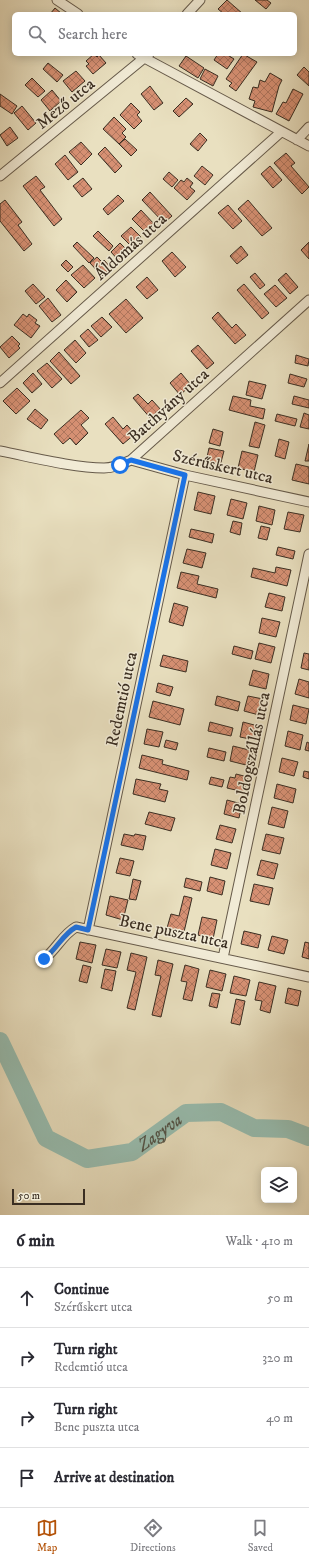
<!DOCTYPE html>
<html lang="en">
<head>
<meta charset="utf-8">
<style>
  body { margin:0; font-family:"IM FELL DW Pica",serif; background:#f7f7f7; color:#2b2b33 }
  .controls { position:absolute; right:12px; bottom:12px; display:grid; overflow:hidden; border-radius:6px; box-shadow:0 2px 10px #0003 }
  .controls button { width:36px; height:36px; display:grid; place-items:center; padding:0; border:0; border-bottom:1px solid #e1e1e2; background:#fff; color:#2b2b33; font:20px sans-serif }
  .scale { position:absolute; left:12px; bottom:10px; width:73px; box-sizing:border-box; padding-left:4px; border:2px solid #3a2e22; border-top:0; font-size:11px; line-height:14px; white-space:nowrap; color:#3a2e22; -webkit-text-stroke:3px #f1ebd6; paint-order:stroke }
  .stop { position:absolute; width:12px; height:12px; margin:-9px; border:3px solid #1a73e8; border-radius:50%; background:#fff }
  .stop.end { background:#1a73e8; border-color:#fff; box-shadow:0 1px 4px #0008 }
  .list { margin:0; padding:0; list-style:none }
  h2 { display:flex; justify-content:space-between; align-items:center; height:52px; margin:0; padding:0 16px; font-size:17px }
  h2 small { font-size:13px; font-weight:400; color:#7c7c81 }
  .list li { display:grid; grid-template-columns:26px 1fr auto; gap:12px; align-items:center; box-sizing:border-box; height:60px; padding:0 16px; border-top:1px solid #e1e1e2 }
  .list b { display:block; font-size:15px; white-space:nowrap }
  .list p { margin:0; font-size:13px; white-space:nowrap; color:#7c7c81 }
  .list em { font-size:13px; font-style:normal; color:#7c7c81 }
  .icon { flex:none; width:22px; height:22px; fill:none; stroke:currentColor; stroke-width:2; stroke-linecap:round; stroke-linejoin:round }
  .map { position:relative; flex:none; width:309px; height:1215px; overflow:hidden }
  .search { position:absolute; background:#fff; box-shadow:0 2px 10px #0003; left:12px; right:12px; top:12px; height:44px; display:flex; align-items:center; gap:10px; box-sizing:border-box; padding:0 14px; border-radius:6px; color:#7c7c81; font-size:15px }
  .sheet { height:292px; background:#fff }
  nav { display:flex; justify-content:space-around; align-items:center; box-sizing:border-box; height:56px; border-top:1px solid #e1e1e2; background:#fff; font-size:11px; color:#7c7c81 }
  nav a { display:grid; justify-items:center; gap:2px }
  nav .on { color:#b45309 }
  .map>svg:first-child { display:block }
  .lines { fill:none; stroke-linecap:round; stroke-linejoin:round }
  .river { stroke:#97bdb0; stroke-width:18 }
  .building { fill:url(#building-cross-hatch); stroke:#3a2e22 }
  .minor-casing { stroke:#665a4a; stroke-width:11 }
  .minor { stroke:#f1ebd6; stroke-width:9 }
  .route { stroke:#1a73e8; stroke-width:5 }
  .labels { text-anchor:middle; stroke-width:3; stroke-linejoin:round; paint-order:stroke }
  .street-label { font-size:17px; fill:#3a2e22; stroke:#f1ebd6 }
  .water-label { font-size:18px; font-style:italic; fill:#515246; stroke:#f1ebd6 }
</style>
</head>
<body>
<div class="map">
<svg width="309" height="1215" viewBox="0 0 309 1215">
  <defs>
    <pattern id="building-cross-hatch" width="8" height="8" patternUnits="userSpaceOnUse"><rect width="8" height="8" fill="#d69073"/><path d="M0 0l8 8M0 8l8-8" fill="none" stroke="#af765e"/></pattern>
  </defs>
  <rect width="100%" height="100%" fill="#e9e0c0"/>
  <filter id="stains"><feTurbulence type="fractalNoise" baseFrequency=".005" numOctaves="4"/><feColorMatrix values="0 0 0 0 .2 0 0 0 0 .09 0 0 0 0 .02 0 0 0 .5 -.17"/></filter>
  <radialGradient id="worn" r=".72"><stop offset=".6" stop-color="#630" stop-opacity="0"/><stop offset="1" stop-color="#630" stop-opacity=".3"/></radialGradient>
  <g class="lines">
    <path class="river" id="s1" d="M 0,1041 L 46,1138 L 87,1159 L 132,1152 L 186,1113 L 221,1112 L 254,1128 L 288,1129 L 309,1137"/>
  </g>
  <path class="building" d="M 227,0 L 243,14 L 224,14 L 218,9 Z
    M 255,0 L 267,0 L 271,3 L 266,9 Z
    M 55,8 L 62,14 L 50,14 Z
    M 94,54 L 97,57 L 99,55 L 106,63 L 93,74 L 86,66 L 89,64 L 86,61 Z
    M 218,54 L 226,54 L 234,59 L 227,69 L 214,60 Z
    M 243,54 L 257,62 L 236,91 L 229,86 L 232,83 L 226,79 Z
    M 186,56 L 204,68 L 198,78 L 179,66 Z
    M 48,63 L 63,75 L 57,82 L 43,69 Z
    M 304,67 L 309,72 L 309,86 L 297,75 Z
    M 205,69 L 218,76 L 213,86 L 200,79 Z
    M 76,71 L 85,81 L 72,92 L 63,81 Z
    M 270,73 L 282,80 L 279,86 L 272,112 L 253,107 L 255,101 L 249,99 L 253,87 L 258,88 L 260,80 L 265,82 Z
    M 32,78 L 45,91 L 38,97 L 25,85 Z
    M 150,86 L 163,103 L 154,110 L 141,94 Z
    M 293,89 L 303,94 L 289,121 L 276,114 L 283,102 L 286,103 Z
    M 52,90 L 61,101 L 50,111 L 41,100 Z
    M 0,94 L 17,106 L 12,114 L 0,106 Z
    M 186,98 L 193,104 L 179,117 L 173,111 Z
    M 131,103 L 140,112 L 137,115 L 142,121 L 134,129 L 120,115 Z
    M 22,106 L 36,123 L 28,130 L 14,113 Z
    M 114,117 L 126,129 L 122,133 L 126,137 L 119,144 L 103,129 Z
    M 10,127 L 18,138 L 7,146 L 0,135 Z
    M 200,133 L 207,140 L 198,151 L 190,144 Z
    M 125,139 L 137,150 L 131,156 L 119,144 Z
    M 81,142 L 92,154 L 81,165 L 69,152 Z
    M 105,147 L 122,166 L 115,173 L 98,154 Z
    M 286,153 L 295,163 L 291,166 L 309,187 L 302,194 L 274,163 Z
    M 65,155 L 78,172 L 68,180 L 55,164 Z
    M 202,166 L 213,175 L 205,185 L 194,176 Z
    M 270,166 L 282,180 L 273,188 L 261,174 Z
    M 169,172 L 178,180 L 172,187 L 163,179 Z
    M 36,176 L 45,187 L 40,190 L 62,219 L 54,226 L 23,186 Z
    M 83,178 L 92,189 L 82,197 L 73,186 Z
    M 187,178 L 193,183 L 190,187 L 195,191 L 187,200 L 174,188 L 181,180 L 184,182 Z
    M 150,192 L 172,216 L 164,223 L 142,200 Z
    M 118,195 L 124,201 L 108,215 L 103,209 Z
    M 5,200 L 22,222 L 18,225 L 32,244 L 24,251 L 0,221 L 0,204 Z
    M 248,200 L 272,228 L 262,236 L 238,209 Z
    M 228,205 L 242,221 L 233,229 L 218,213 Z
    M 141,210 L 155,225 L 146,233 L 132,219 Z
    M 131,227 L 141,237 L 132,247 L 121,236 Z
    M 98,231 L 113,246 L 109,251 L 93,236 Z
    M 77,242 L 94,258 L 89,263 L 73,246 Z
    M 309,242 L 309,259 L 301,250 Z
    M 120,243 L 130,253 L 120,262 L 111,252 Z
    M 241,246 L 248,255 L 237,264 L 230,256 Z
    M 172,252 L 186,267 L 175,277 L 162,261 Z
    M 97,257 L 102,262 L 104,260 L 111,268 L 102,276 L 90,263 Z
    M 66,260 L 73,267 L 68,272 L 61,265 Z
    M 83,265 L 95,278 L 84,288 L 71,275 Z
    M 255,273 L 265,285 L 260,289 L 250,277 Z
    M 286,273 L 298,287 L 290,294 L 278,280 Z
    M 147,277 L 158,290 L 147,299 L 136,287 Z
    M 66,280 L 77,292 L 67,302 L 56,290 Z
    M 33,284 L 45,297 L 36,304 L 25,291 Z
    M 244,284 L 269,313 L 262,319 L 237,290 Z
    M 275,285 L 287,298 L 276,307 L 264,294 Z
    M 48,298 L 61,315 L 52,322 L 39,306 Z
    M 126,299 L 143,318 L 126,333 L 109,314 Z
    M 218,312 L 232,328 L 236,324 L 246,335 L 235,344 L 212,318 Z
    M 23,314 L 27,317 L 29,314 L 37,320 L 35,323 L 40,326 L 31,338 L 14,325 Z
    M 102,317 L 112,327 L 101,337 L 91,326 Z
    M 88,329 L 98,340 L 89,347 L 80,336 Z
    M 12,336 L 20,344 L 18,346 L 20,348 L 9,358 L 0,347 Z
    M 75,340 L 86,353 L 76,363 L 64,350 Z
    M 198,345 L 214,363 L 207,369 L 191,351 Z
    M 59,352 L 80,376 L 71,384 L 50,361 Z
    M 296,355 L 309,359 L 308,366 L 295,363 Z
    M 47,363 L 62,379 L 52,388 L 37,371 Z
    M 33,373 L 42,384 L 32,393 L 23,383 Z
    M 181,373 L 191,385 L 180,395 L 170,383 Z
    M 290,374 L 307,379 L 304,387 L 288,383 Z
    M 249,381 L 266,385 L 262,399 L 246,395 Z
    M 17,388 L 30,401 L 16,414 L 3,401 Z
    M 138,394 L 148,404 L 152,400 L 162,411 L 152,420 L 133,398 Z
    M 233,396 L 251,400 L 250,406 L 265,409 L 263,419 L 229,410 Z
    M 294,396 L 309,400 L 309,408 L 292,404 Z
    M 35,409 L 48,420 L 41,429 L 27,419 Z
    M 81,410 L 89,418 L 81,425 L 88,433 L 76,445 L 70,438 L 63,444 L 54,434 Z
    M 304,413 L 309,415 L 309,429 L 300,427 Z
    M 277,414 L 297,419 L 295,426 L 275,421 Z
    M 113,417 L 123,429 L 127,425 L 135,434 L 123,444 L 105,424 Z
    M 255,422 L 265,425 L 259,448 L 249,446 Z
    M 213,429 L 223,432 L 220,446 L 209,443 Z
    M 279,439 L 289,442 L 285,459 L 275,456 Z
    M 309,444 L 309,461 L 305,461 Z
    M 209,448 L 224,451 L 220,466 L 206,462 Z
    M 242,451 L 258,455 L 254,472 L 238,468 Z
    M 296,464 L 309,467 L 309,484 L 292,480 Z
    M 198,492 L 215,496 L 211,514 L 194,510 Z
    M 231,499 L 247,503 L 243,519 L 227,515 Z
    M 259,506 L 275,510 L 272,525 L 256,521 Z
    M 288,512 L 304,515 L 300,532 L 284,529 Z
    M 233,521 L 242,523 L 240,535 L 230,532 Z
    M 261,526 L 270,528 L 267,540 L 258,538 Z
    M 191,529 L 214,534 L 212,543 L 189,537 Z
    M 278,547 L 295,551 L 293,559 L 276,555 Z
    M 187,549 L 206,553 L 202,568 L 183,563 Z
    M 276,567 L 291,570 L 287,586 L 251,577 L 253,568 L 275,573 Z
    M 181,572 L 199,576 L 197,584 L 218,589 L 216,598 L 177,588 Z
    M 269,593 L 285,597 L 282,611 L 265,607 Z
    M 174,603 L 188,607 L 183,626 L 169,622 Z
    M 262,618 L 280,622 L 276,637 L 259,633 Z
    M 259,643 L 275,647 L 271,663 L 255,659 Z
    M 234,646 L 253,651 L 251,659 L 232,654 Z
    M 304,653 L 309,654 L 309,670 L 301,668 Z
    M 163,655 L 188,661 L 186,672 L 160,666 Z
    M 253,670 L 269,674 L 266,689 L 249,685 Z
    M 299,679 L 309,682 L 309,698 L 295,694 Z
    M 158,683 L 173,687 L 170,696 L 156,692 Z
    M 217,696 L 240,702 L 238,711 L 215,705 Z
    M 248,696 L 263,699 L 259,715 L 244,711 Z
    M 153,701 L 184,709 L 180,725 L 149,717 Z
    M 293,705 L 309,709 L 306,724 L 290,720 Z
    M 210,722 L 233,728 L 231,736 L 208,731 Z
    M 243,722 L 258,726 L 255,740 L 240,737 Z
    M 147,729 L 163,732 L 159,747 L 144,744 Z
    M 288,731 L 303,735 L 300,750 L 285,746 Z
    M 166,740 L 178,743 L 176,750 L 164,747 Z
    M 307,742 L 309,743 L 309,751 L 305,750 Z
    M 233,746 L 253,751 L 250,766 L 230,761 Z
    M 209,748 L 226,752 L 224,761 L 207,757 Z
    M 142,755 L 163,760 L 162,764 L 189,771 L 187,780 L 139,768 Z
    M 282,758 L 298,762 L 294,776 L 279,772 Z
    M 304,771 L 309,772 L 309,779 L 303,777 Z
    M 236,774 L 248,777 L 244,792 L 227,788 L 230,777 L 235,778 Z
    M 211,777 L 224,780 L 222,787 L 209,784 Z
    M 136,779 L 161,784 L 159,789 L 168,791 L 165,802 L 133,794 Z
    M 277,784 L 296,789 L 293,803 L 274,798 Z
    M 227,800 L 242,804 L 239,818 L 224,814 Z
    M 272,807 L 288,811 L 284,828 L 268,824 Z
    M 149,812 L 175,818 L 171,831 L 145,824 Z
    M 220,825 L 236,829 L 232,843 L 216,839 Z
    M 124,834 L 134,836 L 135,834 L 146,836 L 143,850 L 121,845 Z
    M 266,834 L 284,838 L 280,854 L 262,850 Z
    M 215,849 L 231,853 L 227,869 L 211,865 Z
    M 120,858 L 134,861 L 130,876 L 116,873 Z
    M 261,860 L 278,864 L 274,879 L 257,875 Z
    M 210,877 L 225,881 L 222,895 L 207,891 Z
    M 186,878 L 202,882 L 200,891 L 184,887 Z
    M 133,879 L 141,881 L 136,900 L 129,899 Z
    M 254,884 L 273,888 L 269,905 L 250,901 Z
    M 110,896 L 128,900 L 123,920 L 106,915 Z
    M 184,896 L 192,898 L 184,932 L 167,928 L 171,914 L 179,916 Z
    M 202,917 L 217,920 L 213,939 L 198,935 Z
    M 244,931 L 261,935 L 258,948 L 241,944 Z
    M 272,936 L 288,940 L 284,954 L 268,950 Z
    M 80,942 L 96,945 L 92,963 L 76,959 Z
    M 305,942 L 309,943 L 309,959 L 302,957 Z
    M 106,949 L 121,952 L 117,968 L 102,965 Z
    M 131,953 L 147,957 L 135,1010 L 127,1008 L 136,972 L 127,970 Z
    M 158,960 L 173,964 L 161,1017 L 152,1015 L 161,976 L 155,975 Z
    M 83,965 L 91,967 L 87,983 L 79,981 Z
    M 185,965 L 199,969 L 192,1001 L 183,999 L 187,982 L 181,981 Z
    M 105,969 L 116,971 L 112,991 L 101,988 Z
    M 210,970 L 226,974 L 222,991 L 206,987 Z
    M 234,976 L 250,980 L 246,996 L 230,993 Z
    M 259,982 L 276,986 L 270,1013 L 260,1010 L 262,1001 L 255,1000 Z
    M 288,988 L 301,991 L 298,1006 L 285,1003 Z
    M 212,993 L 220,994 L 217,1008 L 209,1006 Z
    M 236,999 L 245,1001 L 240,1025 L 231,1023 Z"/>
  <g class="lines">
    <defs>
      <path id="minor" d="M 57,0 L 78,14
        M 187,14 L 200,0
        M 137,54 L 309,146
        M 297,140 L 309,127
        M 0,176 L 149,54
        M 0,383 L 281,132
        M 0,451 C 31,457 74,468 104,468 C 114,468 122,464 131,460 L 309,300
        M 131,460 L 185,475 L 309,502
        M 88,930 L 185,475
        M 223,958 L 309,554
        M 44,959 C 57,949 62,935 76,927 L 309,977"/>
    </defs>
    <use href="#minor" class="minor-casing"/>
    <use href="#minor" class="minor"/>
  </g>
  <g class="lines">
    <path class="route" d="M 44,959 C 57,949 62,935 76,927 L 88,930 L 185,475 L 131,460 L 120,465"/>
  </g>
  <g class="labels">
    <g class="street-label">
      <text transform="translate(65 103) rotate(-39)" y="6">Mező utca</text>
      <text transform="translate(130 246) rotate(-42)" y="6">Áldomás utca</text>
      <text transform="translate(168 405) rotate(-42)" y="6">Batthyány utca</text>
      <text transform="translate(223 466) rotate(13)" y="6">Szérűskert utca</text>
      <text transform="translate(121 699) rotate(-78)" y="6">Redemtió utca</text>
      <text transform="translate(251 753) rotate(-78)" y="6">Boldogszállás utca</text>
      <text transform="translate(174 931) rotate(12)" y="6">Bene puszta utca</text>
    </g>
    <g class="water-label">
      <text dy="6" stroke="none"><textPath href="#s1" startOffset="233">Zagyva</textPath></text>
    </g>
  </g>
  <rect width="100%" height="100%" filter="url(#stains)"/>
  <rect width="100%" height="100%" fill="url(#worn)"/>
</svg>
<div class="controls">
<button><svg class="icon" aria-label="layers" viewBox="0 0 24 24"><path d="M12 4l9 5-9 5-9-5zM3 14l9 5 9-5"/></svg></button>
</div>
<div class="scale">50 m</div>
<div class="stop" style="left:120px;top:465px"></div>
<div class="stop end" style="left:44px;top:959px"></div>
<div class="search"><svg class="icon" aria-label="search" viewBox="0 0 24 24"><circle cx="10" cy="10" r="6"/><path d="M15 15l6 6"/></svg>Search here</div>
</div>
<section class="sheet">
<h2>6 min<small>Walk · 410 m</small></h2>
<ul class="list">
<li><svg class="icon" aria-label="ahead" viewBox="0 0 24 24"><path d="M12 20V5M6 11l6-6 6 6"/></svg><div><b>Continue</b><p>Szérűskert utca</p></div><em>50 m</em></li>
<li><svg class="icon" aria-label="right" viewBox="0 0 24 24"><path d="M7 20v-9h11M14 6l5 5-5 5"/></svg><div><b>Turn right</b><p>Redemtió utca</p></div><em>320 m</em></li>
<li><svg class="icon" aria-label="right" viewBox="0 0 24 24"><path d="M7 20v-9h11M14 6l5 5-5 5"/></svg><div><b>Turn right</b><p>Bene puszta utca</p></div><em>40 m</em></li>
<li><svg class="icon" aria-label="arrive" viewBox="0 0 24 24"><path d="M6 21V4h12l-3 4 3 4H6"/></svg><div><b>Arrive at destination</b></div></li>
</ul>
</section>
<nav>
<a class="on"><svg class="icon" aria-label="map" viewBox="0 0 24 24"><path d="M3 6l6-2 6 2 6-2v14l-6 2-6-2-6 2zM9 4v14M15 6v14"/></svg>Map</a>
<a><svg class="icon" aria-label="directions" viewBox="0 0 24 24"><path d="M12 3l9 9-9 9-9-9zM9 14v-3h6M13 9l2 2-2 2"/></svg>Directions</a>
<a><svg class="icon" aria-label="saved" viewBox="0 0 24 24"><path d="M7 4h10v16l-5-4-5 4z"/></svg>Saved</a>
</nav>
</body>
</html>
